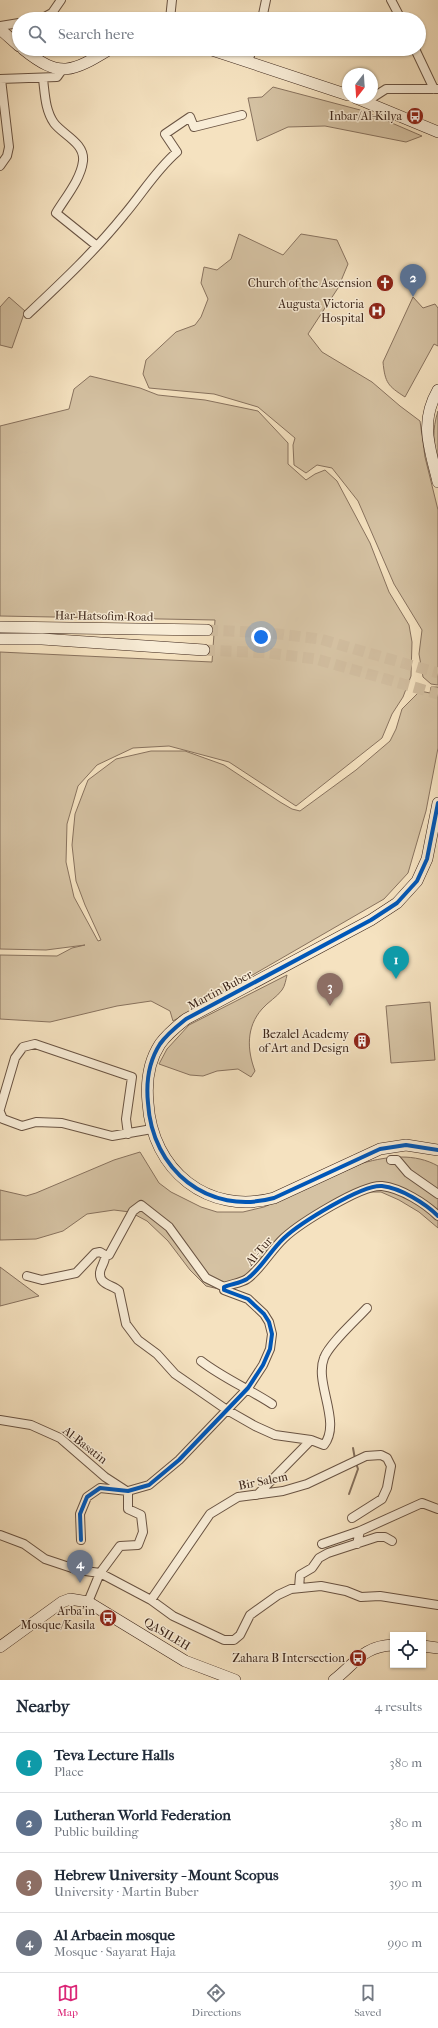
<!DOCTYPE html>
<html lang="en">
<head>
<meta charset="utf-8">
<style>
  body { margin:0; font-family:"IM FELL French Canon",serif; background:#f2f2f3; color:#1f2937 }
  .controls { position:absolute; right:12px; bottom:12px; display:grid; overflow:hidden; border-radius:0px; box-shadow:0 1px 3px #0004 }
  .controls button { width:36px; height:36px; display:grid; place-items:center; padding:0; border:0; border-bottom:1px solid #e0e1e3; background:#fff; color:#1f2937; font:20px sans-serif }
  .compass { position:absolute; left:342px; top:68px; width:36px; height:36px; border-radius:50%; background:#fff; box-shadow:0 1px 3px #0004; rotate:197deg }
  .you { position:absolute; left:261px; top:637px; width:14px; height:14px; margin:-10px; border:3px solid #fff; border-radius:50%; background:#1a73e8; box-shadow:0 0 0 6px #1a73e833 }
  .badge { display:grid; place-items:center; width:26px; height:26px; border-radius:50%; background:#db2777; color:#fff; font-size:13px; font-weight:700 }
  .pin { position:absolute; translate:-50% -33px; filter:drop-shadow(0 1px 2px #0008) }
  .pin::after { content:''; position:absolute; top:21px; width:14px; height:12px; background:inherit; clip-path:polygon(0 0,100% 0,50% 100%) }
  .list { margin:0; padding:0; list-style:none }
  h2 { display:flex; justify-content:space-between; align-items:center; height:52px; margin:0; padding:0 16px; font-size:17px }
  h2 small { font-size:13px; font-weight:400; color:#747a83 }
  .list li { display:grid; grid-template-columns:26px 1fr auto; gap:12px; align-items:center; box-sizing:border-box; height:60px; padding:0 16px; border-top:1px solid #e0e1e3 }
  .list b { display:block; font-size:15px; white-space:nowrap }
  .list p { margin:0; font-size:13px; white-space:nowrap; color:#747a83 }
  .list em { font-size:13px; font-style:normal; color:#747a83 }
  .icon { flex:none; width:22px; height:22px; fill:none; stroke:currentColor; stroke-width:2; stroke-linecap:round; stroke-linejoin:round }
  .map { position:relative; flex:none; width:438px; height:1680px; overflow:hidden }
  .search { position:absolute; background:#fff; box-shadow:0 1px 3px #0004; left:12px; right:12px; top:12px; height:44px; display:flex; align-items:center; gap:10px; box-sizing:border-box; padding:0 14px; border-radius:22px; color:#747a83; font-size:15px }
  .sheet { height:292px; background:#fff }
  nav { display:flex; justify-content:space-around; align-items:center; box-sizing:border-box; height:56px; border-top:1px solid #e0e1e3; background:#fff; font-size:11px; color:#747a83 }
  nav a { display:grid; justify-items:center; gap:2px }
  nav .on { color:#db2777 }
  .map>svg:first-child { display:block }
  .green { fill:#d5c2a3; stroke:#88725e }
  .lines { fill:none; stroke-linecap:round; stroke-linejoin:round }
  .stream { stroke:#846f5b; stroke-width:2 }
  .secondary-tunnel { stroke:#d0bc9e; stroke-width:11; stroke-dasharray:11 5.5; stroke-linecap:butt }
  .street-casing { stroke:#695342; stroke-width:10 }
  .secondary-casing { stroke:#3a2318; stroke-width:12 }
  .street { stroke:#f8ecd6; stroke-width:8 }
  .secondary { stroke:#f8ecd6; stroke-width:11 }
  .cycleway-casing { stroke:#f8ecd6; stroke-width:6 }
  .cycleway { stroke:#0057b8; stroke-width:4 }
  .labels { text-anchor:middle; stroke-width:3; stroke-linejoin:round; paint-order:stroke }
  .poi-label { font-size:12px; fill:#3a2318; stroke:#f8ecd6; text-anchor:end }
  .street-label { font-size:12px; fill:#3a2318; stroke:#f8ecd6 }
</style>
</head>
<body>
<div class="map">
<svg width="438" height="1680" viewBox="0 0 438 1680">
  <rect width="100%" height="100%" fill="#f5e2c0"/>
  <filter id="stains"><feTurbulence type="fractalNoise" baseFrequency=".005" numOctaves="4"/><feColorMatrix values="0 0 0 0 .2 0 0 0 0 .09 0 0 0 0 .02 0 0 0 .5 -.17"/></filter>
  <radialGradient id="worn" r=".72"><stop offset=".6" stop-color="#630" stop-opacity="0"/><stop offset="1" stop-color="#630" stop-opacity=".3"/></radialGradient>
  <path class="green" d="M 273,87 L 364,111 L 422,136 L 406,142 L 325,126 L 288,127 L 257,141 L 248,98 L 262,97 Z
    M 239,234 L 283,255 L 301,234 L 337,240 L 348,264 L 338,288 L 308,334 L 322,352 L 372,382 L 400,406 L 420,421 L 425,457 L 438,510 L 438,685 L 431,684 L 423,677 L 419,654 L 422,630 L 394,584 L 358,501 L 332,468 L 317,465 L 306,473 L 294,465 L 293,445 L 295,438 L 258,407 L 214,394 L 149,388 L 143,374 L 146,360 L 176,332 L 195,325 L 201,317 L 208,299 L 201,283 L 204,267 L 217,270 L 231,259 Z
    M 9,297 L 25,311 L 12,348 L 0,345 L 0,307 Z
    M 413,297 L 423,308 L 435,304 L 438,308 L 438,346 L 434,344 L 405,397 C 388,386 385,383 383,362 Z
    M 90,376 L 140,388 L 158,395 L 205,400 L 258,411 L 288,443 L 288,464 L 306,480 L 315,474 L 325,470 L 337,481 L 370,543 L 389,592 L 409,625 L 412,642 L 411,676 L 403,697 L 392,714 L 382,738 L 296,806 L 229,762 L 169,746 L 133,748 L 97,765 L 78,786 L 67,824 L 66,862 L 74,897 L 98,941 L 101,940 L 85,905 L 76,881 L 72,845 L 75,814 L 88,780 L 116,759 L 151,751 L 185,751 L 224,765 L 280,802 L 292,809 L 300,811 L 356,770 L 390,741 L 396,729 L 402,709 L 420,691 L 430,693 L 431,687 L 438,687 L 438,748 L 426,811 L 408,873 L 384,899 L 173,1021 L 170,1011 L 151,1001 L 117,1006 L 50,1022 L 0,1019 L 0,955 L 57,956 L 72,948 L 85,945 L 46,950 L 0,949 L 0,652 L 212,662 L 215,620 L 0,616 L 0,426 L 69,409 L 74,389 Z
    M 438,411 L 438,463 C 433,444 432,430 438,411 Z
    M 287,975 C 286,979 285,986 282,990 C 277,997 268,1002 262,1009 C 246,1027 247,1050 255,1071 L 251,1077 L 238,1069 L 217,1071 L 203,1076 L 190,1075 L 159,1064 L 167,1049 L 189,1025 Z
    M 430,1002 L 435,1060 L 391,1063 L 386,1006 Z
    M 140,1152 L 159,1183 L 171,1192 L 201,1207 L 217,1212 L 243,1212 L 264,1207 L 363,1163 C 388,1156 415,1153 438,1166 L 438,1228 L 419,1212 L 399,1200 L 381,1192 L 367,1192 L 344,1201 L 280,1239 L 249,1275 L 219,1289 L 206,1286 L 190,1270 L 168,1241 L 147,1221 L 130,1212 L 114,1210 L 87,1214 L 63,1231 L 36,1239 L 0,1240 L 0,1190 L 26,1196 L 36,1193 L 114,1160 Z
    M 0,1267 L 39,1296 L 0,1306 Z"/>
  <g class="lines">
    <path class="stream" d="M 353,1448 L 355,1459
      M 349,1494 L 358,1469 L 356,1463"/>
    <path class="secondary-tunnel" d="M 207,630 L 270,633 L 320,639 L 438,673
      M 204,650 L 269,653 L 316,659 L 438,694"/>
    <defs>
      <path id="street" d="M 391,0 L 401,19
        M 41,19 L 52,13 L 61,0
        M 170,19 L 172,0
        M 262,19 L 266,0
        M 0,26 L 19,23
        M 415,49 L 434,89
        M 248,62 L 252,49
        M 0,79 L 57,77 L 62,70
        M 43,79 C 45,94 45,110 54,123 C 63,135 85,143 83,161 C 81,179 65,198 56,213 L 97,246
        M 372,98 L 386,89 L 438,89
        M 0,166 L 7,156 L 9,147 L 1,79
        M 28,314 C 62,282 95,251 124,215 C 142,194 156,170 177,152 L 165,134 L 190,117 L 194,127 L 242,115
        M 0,1109 L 15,1058 L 23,1047 L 35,1044 L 132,1077 L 126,1119 L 128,1134
        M 0,1112 L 3,1119 L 22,1126 L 36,1122 L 62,1123 L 112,1136 L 152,1129
        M 391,1160 L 397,1160 L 408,1173 L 438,1194
        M 105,1256 L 109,1255 L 133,1211 L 141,1205 L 169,1227 L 206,1278 L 224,1287
        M 27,1276 L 42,1280 L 76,1273 L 95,1253 L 100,1252 L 105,1255 C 106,1262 100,1267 100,1273 C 99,1285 114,1285 119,1291 L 126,1324 L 138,1340 L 157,1354 L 175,1374 L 227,1410 L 255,1426 L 275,1435 L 311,1440
        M 201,1361 C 223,1378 249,1389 272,1404
        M 0,1420 L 31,1425 L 60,1438 L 105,1477 L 125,1490
        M 257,1495 L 311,1440 L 324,1445 C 342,1422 314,1383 324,1358 C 329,1344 356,1320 367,1308
        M 0,1535 L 24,1544 L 45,1559 L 78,1570 L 100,1573 L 120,1546 L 138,1545 L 143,1532 L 141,1515 L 128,1509 L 128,1491
        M 81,1540 L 80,1514 L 87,1497 L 100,1488 L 128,1491 L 149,1485 L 179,1460 L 248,1388 L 263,1365 L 270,1349 L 272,1334 L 269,1322 L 264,1314 L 248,1299 L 224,1290 L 224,1287 C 231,1284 241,1283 247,1279 C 262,1268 270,1251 284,1238 C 299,1224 362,1184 382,1186 C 401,1188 426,1204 438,1216
        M 322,1544 L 360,1531
        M 357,1544 L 360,1531 L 422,1503 L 438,1509
        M 299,1588 L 300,1575 L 312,1568 L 319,1558 L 328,1553 L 377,1537 L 385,1537 L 392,1541
        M 151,1600 L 210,1514 L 238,1497 L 283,1491 L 307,1484 L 366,1456 L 381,1455 L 387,1458 L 391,1466 L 387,1488 L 382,1499 L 352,1518
        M 88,1602 L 100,1573 L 151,1600 L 173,1616 L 224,1640 L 234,1640 L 240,1635 L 250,1615 L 278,1595 L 291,1589 L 321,1586 L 346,1591 L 361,1597 L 380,1596 L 438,1605"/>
      <path id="secondary" d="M 0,29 L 19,46
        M 23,49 C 60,79 72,72 110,49
        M 209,49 L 348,95
        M 356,98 L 438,132
        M 438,390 C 419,423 430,448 438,482
        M 0,627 L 207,630
        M 0,639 L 42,639 L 204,650
        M 438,803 L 427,859 L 417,881 L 397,903 L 371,920 L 186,1019 C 176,1027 167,1034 160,1044 C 149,1061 146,1083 148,1103 C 152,1170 208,1216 274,1198 L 380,1149 L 406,1145 L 438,1150
        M 423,1646 L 438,1648
        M 0,1647 L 62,1602 L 70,1599 L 88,1602 L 185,1661 L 235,1680
        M 334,1680 C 356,1663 363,1646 393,1645"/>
    </defs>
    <use href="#street" class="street-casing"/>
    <use href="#secondary" class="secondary-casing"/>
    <use href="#street" class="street"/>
    <use href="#secondary" class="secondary"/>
    <defs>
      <path id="cycleway" d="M 438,803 L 427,859 L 417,881 L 397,903 L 371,920 L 186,1019 C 176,1027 167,1034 160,1044 C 149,1061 146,1083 148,1103 C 152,1170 208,1216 274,1198 L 380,1149 L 406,1145 L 438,1150
        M 81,1540 L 80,1514 L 87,1497 L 100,1488 L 128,1491 L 149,1485 L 179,1460 L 248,1388 L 263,1365 L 270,1349 L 272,1334 L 269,1322 L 264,1314 L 248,1299 L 224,1290 L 224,1287 C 231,1284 241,1283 247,1279 C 262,1268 270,1251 284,1238 C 299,1224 362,1184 382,1186 C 401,1188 426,1204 438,1216"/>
    </defs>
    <use href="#cycleway" class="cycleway-casing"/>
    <use href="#cycleway" class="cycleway"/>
  </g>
  <defs>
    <symbol id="bus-disc" viewBox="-11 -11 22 22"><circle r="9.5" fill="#8f2418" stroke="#f8ecd6"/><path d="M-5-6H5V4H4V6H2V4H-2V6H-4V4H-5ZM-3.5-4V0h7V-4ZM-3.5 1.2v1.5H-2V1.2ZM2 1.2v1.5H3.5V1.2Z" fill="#fff"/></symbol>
    <symbol id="church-disc" viewBox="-11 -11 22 22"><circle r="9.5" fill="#8f2418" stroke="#f8ecd6"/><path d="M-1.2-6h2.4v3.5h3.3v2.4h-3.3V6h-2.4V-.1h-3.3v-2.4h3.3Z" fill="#fff"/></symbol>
    <symbol id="hospital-disc" viewBox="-11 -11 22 22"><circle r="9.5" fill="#8f2418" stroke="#f8ecd6"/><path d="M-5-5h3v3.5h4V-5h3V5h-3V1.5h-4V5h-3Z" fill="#fff"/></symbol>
    <symbol id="building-disc" viewBox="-11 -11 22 22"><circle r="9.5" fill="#8f2418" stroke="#f8ecd6"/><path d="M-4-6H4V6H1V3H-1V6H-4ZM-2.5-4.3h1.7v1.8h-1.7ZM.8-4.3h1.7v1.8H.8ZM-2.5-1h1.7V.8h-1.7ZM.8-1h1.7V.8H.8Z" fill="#fff"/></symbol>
  </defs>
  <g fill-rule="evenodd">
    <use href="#bus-disc" x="405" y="106" width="20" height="20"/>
    <use href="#church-disc" x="375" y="273" width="20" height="20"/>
    <use href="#hospital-disc" x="367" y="301" width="20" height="20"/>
    <use href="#building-disc" x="352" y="1031" width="20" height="20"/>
    <use href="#bus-disc" x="98" y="1608" width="20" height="20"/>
    <use href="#bus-disc" x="348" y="1648" width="20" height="20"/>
  </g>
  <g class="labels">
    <g class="poi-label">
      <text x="402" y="120">Inbar/Al-Kilya</text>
      <text x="372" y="287">Church of the Ascension</text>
      <text x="364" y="308">Augusta Victoria<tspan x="364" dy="14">Hospital</tspan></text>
      <text x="349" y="1038">Bezalel Academy<tspan x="349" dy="14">of Art and Design</tspan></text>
      <text x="95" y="1615">Arba'in<tspan x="95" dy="14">Mosque/Kasila</tspan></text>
      <text x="345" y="1662">Zahara B Intersection</text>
    </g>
    <g class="street-label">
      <text transform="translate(104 616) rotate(1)" y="4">Har Hatsofim Road</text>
      <text transform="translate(220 990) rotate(-28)" y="4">Martin Buber</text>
      <text transform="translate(259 1251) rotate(-49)" y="4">Al-Tur</text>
      <text transform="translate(85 1445) rotate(38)" y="4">Al-Basatin</text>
      <text transform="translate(263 1481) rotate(-11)" y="4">Bir Salem</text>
      <text transform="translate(167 1634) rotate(31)" y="4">QASILEH</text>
    </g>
  </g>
  <rect width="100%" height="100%" filter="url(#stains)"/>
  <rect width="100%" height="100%" fill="url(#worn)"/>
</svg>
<div class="controls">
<button><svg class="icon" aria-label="locate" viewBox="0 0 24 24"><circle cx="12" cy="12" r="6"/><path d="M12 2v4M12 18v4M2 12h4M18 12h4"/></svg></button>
</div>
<svg class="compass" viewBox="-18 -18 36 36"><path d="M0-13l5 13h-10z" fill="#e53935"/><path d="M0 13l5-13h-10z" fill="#747a83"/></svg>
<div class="you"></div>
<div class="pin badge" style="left:396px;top:979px;background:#0f9aa8">1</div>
<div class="pin badge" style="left:413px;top:297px;background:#5c6f8a">2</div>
<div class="pin badge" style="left:330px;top:1006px;background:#8d6e63">3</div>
<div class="pin badge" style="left:80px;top:1583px;background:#6b7280">4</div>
<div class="search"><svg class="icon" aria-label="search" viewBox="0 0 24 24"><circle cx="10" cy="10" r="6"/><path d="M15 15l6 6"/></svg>Search here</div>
</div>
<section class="sheet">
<h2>Nearby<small>4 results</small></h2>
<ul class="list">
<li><span class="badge" style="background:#0f9aa8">1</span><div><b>Teva Lecture Halls</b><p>Place</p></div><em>380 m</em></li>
<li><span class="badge" style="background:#5c6f8a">2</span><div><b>Lutheran World Federation</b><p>Public building</p></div><em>380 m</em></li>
<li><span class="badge" style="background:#8d6e63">3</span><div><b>Hebrew University - Mount Scopus</b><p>University · Martin Buber</p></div><em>390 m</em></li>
<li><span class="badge" style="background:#6b7280">4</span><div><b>Al Arbaein mosque</b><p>Mosque · Sayarat Haja</p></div><em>990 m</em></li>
</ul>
</section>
<nav>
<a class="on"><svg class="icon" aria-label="map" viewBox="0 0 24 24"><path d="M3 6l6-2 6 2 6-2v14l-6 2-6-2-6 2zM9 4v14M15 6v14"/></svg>Map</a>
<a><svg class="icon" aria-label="directions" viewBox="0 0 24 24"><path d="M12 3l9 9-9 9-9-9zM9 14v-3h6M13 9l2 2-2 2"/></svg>Directions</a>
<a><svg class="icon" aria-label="saved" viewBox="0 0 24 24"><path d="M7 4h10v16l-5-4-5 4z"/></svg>Saved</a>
</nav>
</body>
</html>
